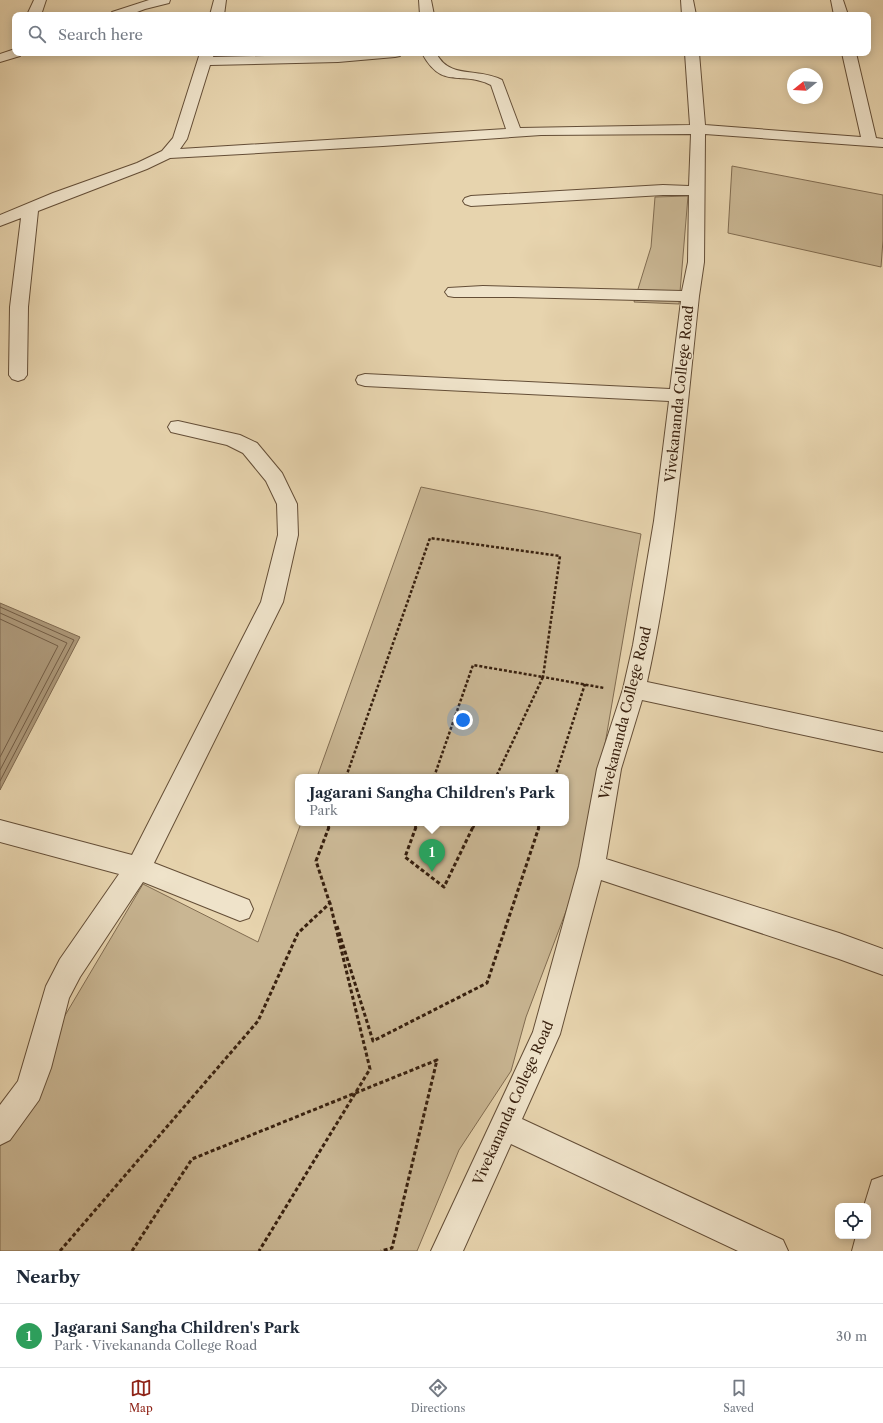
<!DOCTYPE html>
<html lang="en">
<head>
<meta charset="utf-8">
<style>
  body { margin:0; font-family:"Libre Caslon Text",serif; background:#f6f6f7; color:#1f2937 }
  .controls { position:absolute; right:12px; bottom:12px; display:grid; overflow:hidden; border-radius:8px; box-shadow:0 2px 10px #0003 }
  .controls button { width:36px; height:36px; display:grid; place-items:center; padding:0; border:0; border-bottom:1px solid #e0e1e3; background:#fff; color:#1f2937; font:20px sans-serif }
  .compass { position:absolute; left:787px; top:68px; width:36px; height:36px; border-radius:50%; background:#fff; box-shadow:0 2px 10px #0003; rotate:252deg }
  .you { position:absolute; left:463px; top:720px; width:14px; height:14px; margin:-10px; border:3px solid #fff; border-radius:50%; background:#1a73e8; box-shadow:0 0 0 6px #1a73e833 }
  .badge { display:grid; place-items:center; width:26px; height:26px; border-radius:50%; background:#8f2418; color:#fff; font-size:13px; font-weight:700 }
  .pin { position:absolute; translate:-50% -33px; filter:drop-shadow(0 1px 2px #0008) }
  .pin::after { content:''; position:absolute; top:21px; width:14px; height:12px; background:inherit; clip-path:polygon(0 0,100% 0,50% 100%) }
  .popup { position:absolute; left:295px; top:774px; width:274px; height:52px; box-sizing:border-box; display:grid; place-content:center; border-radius:8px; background:#fff; filter:drop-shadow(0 1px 3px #0005); font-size:13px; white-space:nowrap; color:#747a83 }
  .popup b { font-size:15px; color:#1f2937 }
  .popup::after { content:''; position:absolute; left:50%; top:100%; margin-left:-8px; border:8px solid transparent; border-top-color:#fff }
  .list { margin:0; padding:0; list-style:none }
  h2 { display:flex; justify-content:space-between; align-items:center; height:52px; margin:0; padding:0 16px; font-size:17px }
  h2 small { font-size:13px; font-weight:400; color:#747a83 }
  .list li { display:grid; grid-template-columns:26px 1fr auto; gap:12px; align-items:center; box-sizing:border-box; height:64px; padding:0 16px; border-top:1px solid #e0e1e3 }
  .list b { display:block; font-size:15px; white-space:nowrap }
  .list p { margin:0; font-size:13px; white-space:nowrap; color:#747a83 }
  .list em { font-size:13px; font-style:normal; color:#747a83 }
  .icon { flex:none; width:22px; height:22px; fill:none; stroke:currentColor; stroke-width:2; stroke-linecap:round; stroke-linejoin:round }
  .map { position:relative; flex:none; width:883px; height:1251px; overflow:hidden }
  .search { position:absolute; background:#fff; box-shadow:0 2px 10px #0003; left:12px; right:12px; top:12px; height:44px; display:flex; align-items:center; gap:10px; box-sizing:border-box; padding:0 14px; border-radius:8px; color:#747a83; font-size:15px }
  .sheet { height:116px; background:#fff }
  nav { display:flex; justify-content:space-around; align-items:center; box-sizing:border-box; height:56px; border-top:1px solid #e0e1e3; background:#fff; font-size:11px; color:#747a83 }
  nav a { display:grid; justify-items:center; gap:2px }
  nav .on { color:#8f2418 }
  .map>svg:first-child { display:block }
  .green { fill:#c9b693; stroke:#816c51 }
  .water { fill:#ac9778; stroke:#7e684e }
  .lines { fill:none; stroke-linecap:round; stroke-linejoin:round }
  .shore { stroke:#725c44; stroke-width:1 }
  .minor-casing { stroke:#644e37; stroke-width:2 }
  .path-far1 { stroke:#39210f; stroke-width:2.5; stroke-dasharray:3 2; stroke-linecap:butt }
  .path { stroke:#39210f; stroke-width:3; stroke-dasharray:4 2.5; stroke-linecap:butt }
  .minor { fill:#efe3ca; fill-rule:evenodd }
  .labels { text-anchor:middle; stroke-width:3; stroke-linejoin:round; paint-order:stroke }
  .street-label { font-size:14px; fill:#39210f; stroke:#efe3ca }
</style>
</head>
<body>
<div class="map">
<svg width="883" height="1251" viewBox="0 0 883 1251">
  <rect width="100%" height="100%" fill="#e7d4ae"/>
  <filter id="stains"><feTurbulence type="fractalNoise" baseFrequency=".005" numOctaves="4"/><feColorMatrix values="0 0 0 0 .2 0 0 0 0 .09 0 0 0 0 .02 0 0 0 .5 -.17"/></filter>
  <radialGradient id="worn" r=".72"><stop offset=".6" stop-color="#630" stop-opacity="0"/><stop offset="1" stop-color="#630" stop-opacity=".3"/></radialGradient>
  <path class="green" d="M 732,166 L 883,195 L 883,240 L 881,267 L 728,233 Z
    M 688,196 L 679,304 L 634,302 L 651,247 L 655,197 Z
    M 421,487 L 544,512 L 641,534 L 585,861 L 526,1017 L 511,1071 L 459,1150 L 417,1251 L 0,1251 L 0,1125 L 143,884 L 258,942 L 301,823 L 566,823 L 566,777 L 317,777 Z"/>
  <path class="water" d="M 0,603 L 80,637 L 0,790 Z"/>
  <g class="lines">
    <path class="shore" d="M 0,607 L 74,640 L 0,781
      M 0,613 L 67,643 L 0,770
      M 0,619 L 58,646 L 0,757"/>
    <defs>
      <path id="minor" d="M 34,0 L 46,0 L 41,15 L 27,15 Z
        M 149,0 L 170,0 L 169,3 L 145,9 L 129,15 L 110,15 L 112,12 Z
        M 214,0 L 226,0 L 224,15 L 210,15 Z
        M 419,0 L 431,0 L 434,15 L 420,15 Z
        M 681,0 L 693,0 L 696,15 L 682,15 Z
        M 831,0 L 843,0 L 848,15 L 834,15 Z
        M 15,49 L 15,53 L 22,53 L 20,56 L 0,62 L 0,54 Z
        M 200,53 L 214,53 L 213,57 L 402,53 L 400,56 L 395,57 L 338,62 L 210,65 L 187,139 L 180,149 L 506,129 L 491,85 C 462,70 442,91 422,53 L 436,53 C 450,80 477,67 502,80 L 520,128 L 690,125 L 685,53 L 699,53 L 705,125 L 861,137 L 842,53 L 856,53 L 876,138 L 883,139 L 883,147 L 705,134 L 704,262 L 699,296 C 685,425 675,556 647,682 L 883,732 L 883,752 L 642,700 L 621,769 L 606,859 L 839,933 L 883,949 L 883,975 L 839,959 L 601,880 L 560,1034 L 522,1119 L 783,1240 L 788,1251 L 738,1251 L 511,1144 L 463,1251 L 431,1251 L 533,1032 L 579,866 L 597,769 L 623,689 L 633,645 L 654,521 L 669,401 L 365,386 L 358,384 L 356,380 L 358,376 L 365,374 L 670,389 L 681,301 L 513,297 L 454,297 L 448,296 L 445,292 L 448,288 L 483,286 L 682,291 L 688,262 L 689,195 L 663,195 L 471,206 L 465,204 L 463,201 L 465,198 L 471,196 L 663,185 L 689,186 L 691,134 L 541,135 L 383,146 L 170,158 L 147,169 L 38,211 L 28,307 L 27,375 L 24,379 L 18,381 L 12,379 L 9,375 L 10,307 L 21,218 L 0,226 L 0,215 L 53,193 L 137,163 L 162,151 L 173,138 Z
        M 178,421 L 240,435 L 257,443 L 282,473 L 297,504 L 298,535 L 283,602 L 154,863 L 249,900 L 253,909 L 249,918 L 240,921 L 143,882 L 80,977 L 69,998 L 51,1068 L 39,1100 L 10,1140 L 0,1145 L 0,1105 L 18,1081 L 46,986 L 60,959 L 119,874 L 0,842 L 0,820 L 132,855 L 261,602 L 278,535 L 277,504 L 266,481 L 243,453 L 227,445 L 171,432 L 168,427 L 171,422 Z
        M 883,1176 L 883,1251 L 852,1251 L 856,1236 L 868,1236 L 868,1206 L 864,1206 L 872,1180 Z"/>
    </defs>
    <use href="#minor" class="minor-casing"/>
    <path class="path-far1" d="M 346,777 L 430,538 L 560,556 L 543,677 L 604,688
      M 434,777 L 473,665 L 543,677 L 496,777
      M 555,777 L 585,684
      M 328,828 L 330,823
      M 415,828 L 417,823
      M 473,828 L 475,823
      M 538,828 L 540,823"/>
    <path class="path" d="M 329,827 L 316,861 L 330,904
      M 416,827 L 405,857 L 444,887 L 473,827
      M 337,926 L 373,1041 L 487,983 L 539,827
      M 60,1251 L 258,1021 L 298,933 L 330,903 L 370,1069 L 259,1251
      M 132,1251 L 192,1159 L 437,1060 L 392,1248 L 381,1251"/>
    <use href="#minor" class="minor"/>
  </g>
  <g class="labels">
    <g class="street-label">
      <text transform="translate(679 394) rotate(-84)" y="5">Vivekananda College Road</text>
      <text transform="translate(625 713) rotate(-76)" y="5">Vivekananda College Road</text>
      <text transform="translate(513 1103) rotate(-66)" y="5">Vivekananda College Road</text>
    </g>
  </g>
  <rect width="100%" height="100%" filter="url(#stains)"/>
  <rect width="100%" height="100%" fill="url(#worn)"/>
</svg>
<div class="controls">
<button><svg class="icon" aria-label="locate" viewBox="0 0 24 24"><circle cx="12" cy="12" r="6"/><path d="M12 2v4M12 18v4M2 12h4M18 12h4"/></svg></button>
</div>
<svg class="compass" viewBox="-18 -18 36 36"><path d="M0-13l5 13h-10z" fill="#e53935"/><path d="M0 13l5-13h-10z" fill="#747a83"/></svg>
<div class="you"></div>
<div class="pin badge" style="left:432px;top:872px;background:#2e9e5b">1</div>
<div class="popup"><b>Jagarani Sangha Children's Park</b>Park</div>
<div class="search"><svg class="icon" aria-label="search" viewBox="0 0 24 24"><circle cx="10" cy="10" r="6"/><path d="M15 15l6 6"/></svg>Search here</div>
</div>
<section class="sheet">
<h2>Nearby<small></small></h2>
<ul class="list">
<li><span class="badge" style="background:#2e9e5b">1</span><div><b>Jagarani Sangha Children's Park</b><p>Park · Vivekananda College Road</p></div><em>30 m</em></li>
</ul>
</section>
<nav>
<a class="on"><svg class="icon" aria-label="map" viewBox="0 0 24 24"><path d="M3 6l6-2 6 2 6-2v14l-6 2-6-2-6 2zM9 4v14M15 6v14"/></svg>Map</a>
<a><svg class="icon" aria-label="directions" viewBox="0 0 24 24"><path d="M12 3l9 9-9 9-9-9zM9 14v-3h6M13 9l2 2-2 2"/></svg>Directions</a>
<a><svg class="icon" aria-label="saved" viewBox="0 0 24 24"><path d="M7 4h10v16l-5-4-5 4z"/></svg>Saved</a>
</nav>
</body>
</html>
